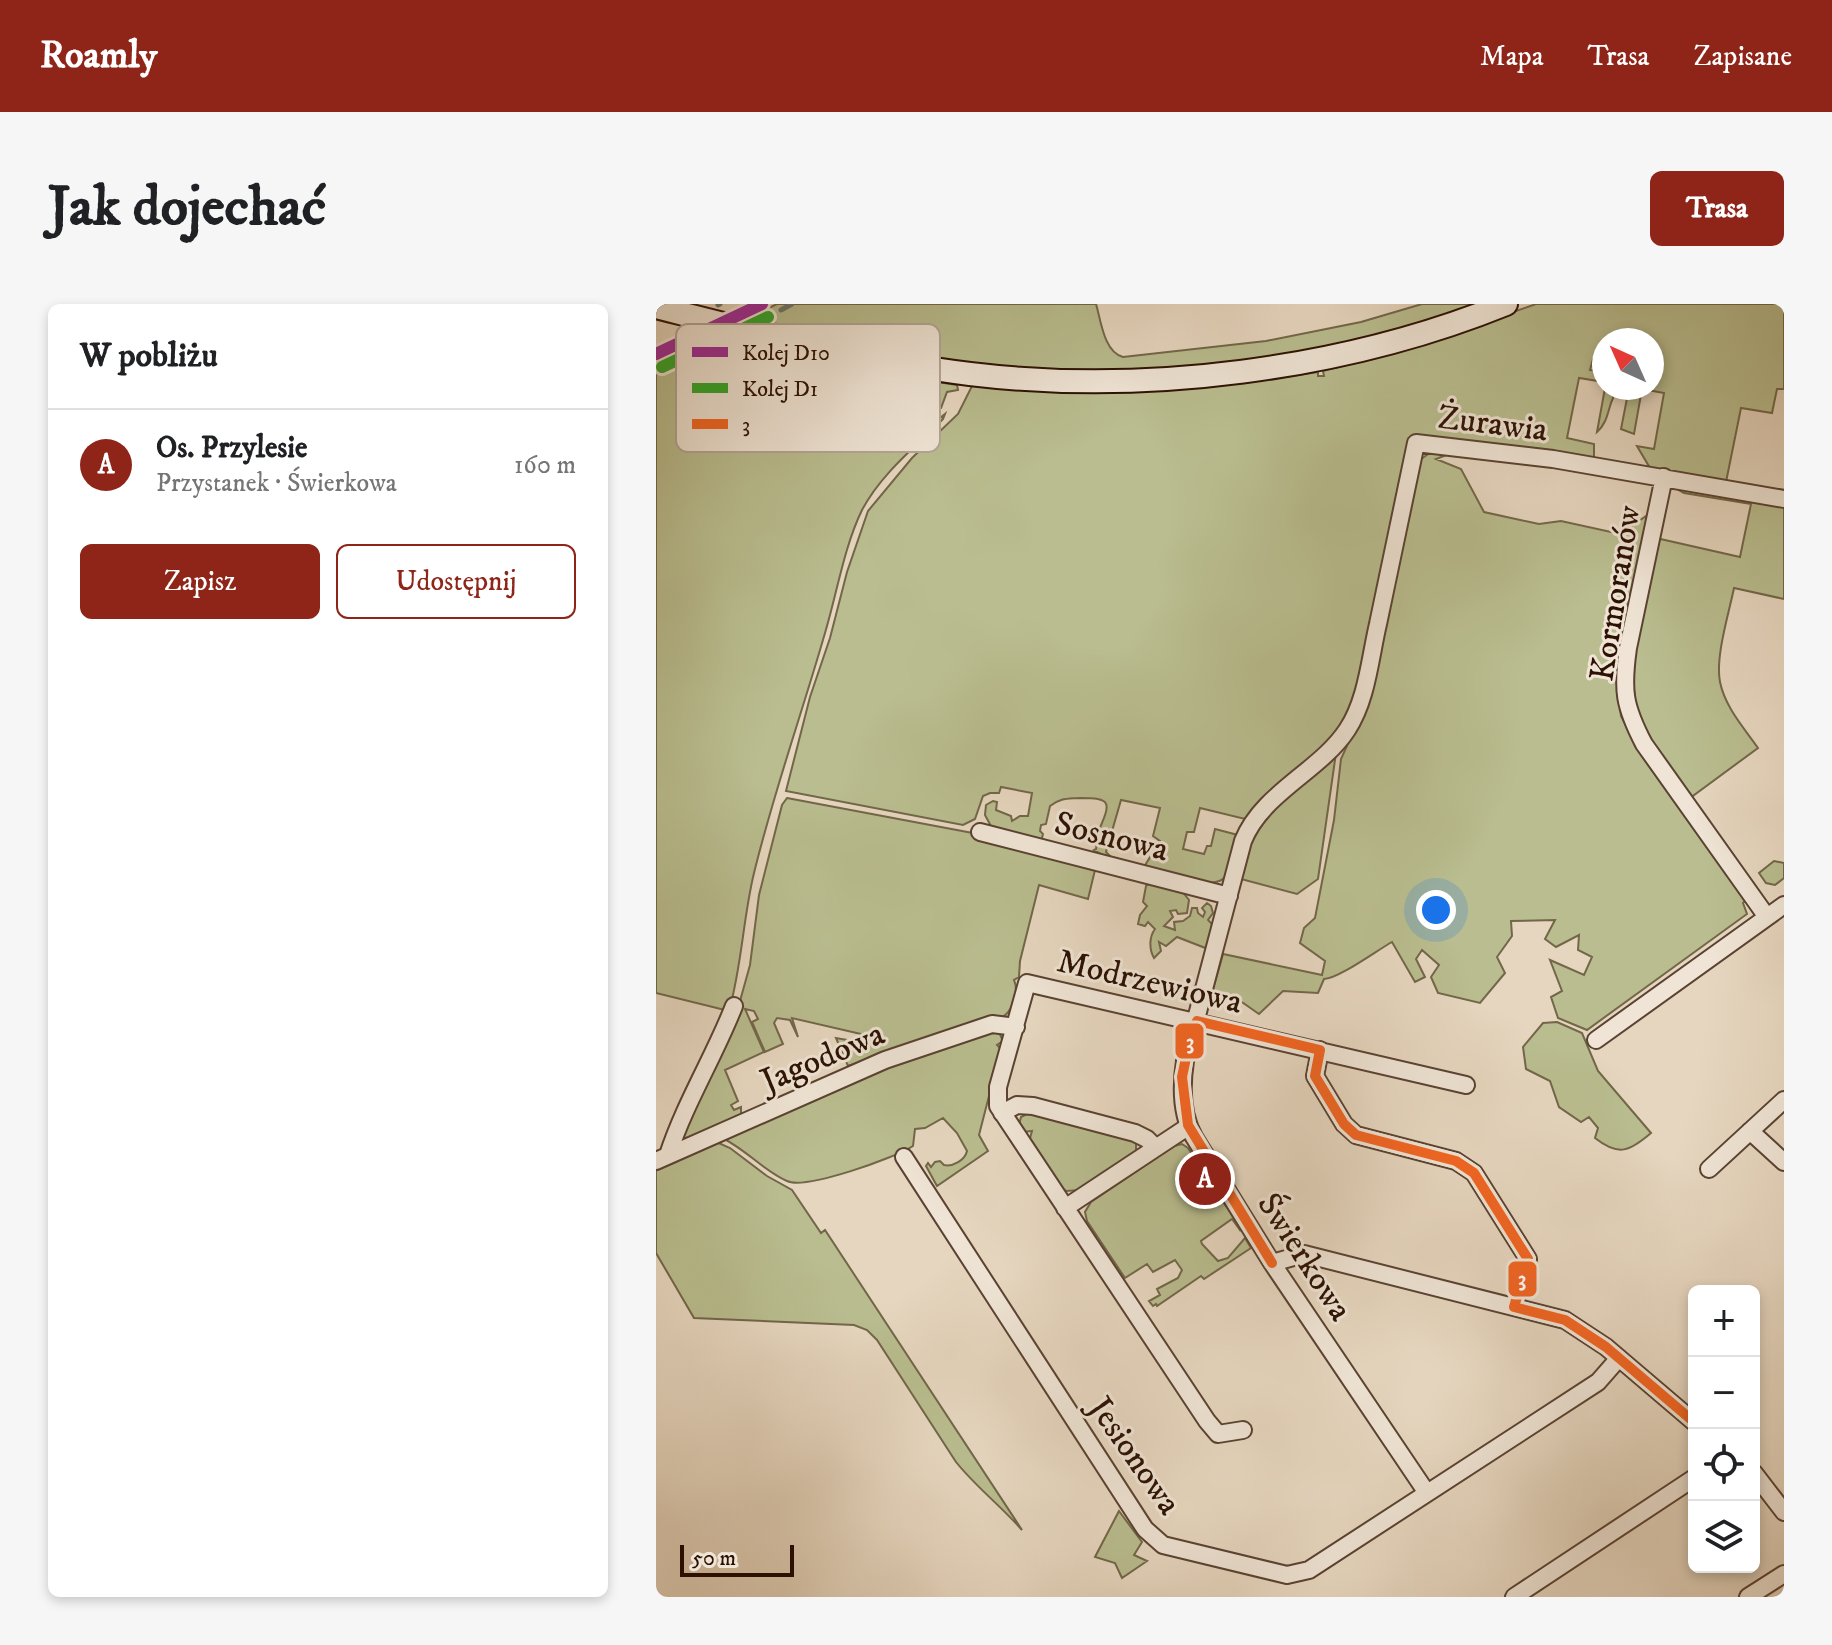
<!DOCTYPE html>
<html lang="pl">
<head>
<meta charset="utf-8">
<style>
  body { margin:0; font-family:"IM FELL DW Pica",serif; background:#f6f6f6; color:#202124 }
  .controls { position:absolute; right:24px; bottom:24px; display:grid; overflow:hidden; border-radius:12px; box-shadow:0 4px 12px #0003 }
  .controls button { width:72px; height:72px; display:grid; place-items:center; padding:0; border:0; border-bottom:2px solid #e0e0e0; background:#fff; color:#202124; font:40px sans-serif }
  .compass { position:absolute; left:936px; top:24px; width:72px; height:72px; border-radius:50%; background:#fff; box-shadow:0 4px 12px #0003; rotate:315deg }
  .scale { position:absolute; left:24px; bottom:20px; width:114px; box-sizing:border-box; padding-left:8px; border:4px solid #2c1103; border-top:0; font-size:22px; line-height:28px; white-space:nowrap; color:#2c1103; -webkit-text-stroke:6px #efe4d5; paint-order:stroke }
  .you { position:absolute; left:780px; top:606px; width:28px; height:28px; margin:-20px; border:6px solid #fff; border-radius:50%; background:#1a73e8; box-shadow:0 0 0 12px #1a73e833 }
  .badge { display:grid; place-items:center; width:52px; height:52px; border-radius:50%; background:#8f2418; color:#fff; font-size:26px; font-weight:700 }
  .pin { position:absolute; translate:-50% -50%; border:4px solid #fff; box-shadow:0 2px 8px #0006 }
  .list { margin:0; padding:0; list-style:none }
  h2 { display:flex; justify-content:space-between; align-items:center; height:104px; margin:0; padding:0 32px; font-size:34px }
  h2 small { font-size:26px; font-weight:400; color:#757577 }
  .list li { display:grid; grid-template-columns:52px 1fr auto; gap:24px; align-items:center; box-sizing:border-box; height:112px; padding:0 32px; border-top:2px solid #e0e0e0 }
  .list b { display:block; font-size:30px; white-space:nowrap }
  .list p { margin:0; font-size:26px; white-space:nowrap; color:#757577 }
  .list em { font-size:26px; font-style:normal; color:#757577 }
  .actions { display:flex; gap:16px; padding:24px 32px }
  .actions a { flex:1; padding:18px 0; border:2px solid #8f2418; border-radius:12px; text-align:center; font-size:28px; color:#8f2418 }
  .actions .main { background:#8f2418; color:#fff }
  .icon { flex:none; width:44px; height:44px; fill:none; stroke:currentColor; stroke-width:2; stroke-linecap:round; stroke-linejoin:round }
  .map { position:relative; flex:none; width:1128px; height:1293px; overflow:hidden; border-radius:12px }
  header { display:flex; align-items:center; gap:48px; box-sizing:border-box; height:112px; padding:0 40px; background:#8f2418; color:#fff }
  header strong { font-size:38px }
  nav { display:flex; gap:44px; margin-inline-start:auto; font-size:28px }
  .intro { display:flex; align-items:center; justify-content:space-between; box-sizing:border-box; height:192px; padding:0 48px }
  h1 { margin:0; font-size:56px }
  .button { padding:20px 36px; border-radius:12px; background:#8f2418; color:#fff; font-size:28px; font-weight:700 }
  main { display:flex; gap:48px; padding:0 48px }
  aside { flex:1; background:#fff; border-radius:12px; box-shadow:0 4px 12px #0003 }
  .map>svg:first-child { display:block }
  .green { fill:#b9bd8f; stroke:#726749; stroke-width:2 }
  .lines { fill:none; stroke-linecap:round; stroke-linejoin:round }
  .stream { stroke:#6c766e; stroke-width:5 }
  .minor-casing { stroke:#5a4232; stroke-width:20 }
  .secondary-casing { stroke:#2c1103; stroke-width:26 }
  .minor { stroke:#efe4d5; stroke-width:16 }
  .secondary { stroke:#efe4d5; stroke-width:22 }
  .bus-1-casing { stroke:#efe4d5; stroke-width:16 }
  .bus-1 { stroke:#f26522; stroke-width:10 }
  .rail-1-casing { stroke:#efe4d5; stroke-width:18 }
  .rail-2-casing { stroke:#efe4d5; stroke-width:18 }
  .rail-1 { stroke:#9e2a97; stroke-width:12 }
  .rail-2 { stroke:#32a729; stroke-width:12 }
  .labels { text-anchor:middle; stroke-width:6; stroke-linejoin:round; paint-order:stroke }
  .street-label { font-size:34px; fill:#2c1103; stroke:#efe4d5 }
  .key { fill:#efe4d5; stroke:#b4a596; stroke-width:2 }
  .key-label { font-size:22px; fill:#2c1103 }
  .line-badge { stroke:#efe4d5; stroke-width:3 }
  .badge-label { font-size:22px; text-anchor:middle; font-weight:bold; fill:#fff }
</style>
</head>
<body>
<header>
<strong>Roamly</strong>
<nav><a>Mapa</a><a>Trasa</a><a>Zapisane</a></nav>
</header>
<div class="intro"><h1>Jak dojechać</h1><a class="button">Trasa</a></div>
<main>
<aside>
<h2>W pobliżu<small></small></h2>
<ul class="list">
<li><span class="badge">A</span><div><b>Os. Przylesie</b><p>Przystanek · Świerkowa</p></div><em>160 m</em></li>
</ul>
<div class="actions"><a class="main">Zapisz</a><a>Udostępnij</a></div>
</aside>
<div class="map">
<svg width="1128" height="1293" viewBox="0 0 1128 1293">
  <rect width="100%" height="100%" fill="#e6d6bf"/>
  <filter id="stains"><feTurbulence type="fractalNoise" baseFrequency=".0025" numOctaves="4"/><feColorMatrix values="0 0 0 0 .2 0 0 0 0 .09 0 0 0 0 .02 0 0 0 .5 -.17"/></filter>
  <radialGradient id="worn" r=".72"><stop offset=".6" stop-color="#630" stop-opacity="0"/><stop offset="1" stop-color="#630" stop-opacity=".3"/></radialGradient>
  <path class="green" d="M 121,0 L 440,0 C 445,17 448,48 467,53 L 610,37 L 705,18 L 766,0 L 828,0 L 721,34 L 609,57 L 471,69 L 308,62 L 153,33 L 148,27 L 94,13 Z
    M 880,0 L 1128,0 L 1128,85 L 1121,85 L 1116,109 L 1085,104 L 1070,178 L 994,164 L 981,142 L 998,145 L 1008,89 L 986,85 L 978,130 L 965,125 L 973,84 L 996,84 L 996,36 L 948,36 L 948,50 L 943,49 L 937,55 L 934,66 L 946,68 L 948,78 L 923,74 L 911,134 L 938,140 L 938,155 L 860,143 L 754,134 L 701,385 L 689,417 L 669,441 L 589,515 L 544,504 L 538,528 L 531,528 L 527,545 L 548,550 L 551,542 L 555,542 L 559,525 L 582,531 C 578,543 577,564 568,574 C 557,587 504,568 488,563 L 504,537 L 497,532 L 504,504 L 465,496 L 450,548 L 454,552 L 452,554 L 438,546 L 440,545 C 441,540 441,532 443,526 C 455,498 456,494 423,494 C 410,495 405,494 394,502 L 390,520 L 385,521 L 384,527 L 387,530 L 385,538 L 337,526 L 329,511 L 330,501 L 337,497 L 341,498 L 340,506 L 355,512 L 356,517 L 364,512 L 372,512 L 376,489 L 345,483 L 343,489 L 334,489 L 327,492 L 319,515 L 307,521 L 130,487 L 154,393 L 174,334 L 191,268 L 212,207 L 256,154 L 302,110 L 316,82 C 432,94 548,87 662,68 L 662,72 L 668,72 L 667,67 L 762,42 Z
    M 69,30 L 196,65 L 301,81 L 302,86 L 291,88 L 285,104 L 272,112 L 272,115 L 264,123 L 268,127 L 289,110 L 287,115 C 259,143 225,170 206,206 C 188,243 181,289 169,329 C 146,409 118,487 98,569 C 87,614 86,661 73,707 L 0,689 L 0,63 Z
    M 949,84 L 963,84 C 951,97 955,116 941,128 Z
    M 775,148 L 793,150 L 780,155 L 805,165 L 828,208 L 883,220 L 905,217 L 964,230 L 993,210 L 960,370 L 965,412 L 980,441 L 1091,595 L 1087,599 L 1091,610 L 931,726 L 902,714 L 895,693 L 906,687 L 894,656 L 928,671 L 936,653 L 922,646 L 923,631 L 900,643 L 889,635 L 899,616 L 855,617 L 856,632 L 841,653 L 849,669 L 824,699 L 782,689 L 775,673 L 783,661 L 766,646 L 760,655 L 769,673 L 759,678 L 736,638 C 720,647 682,675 668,675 L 662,689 L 627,687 L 603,710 L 580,694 L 555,692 L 567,650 L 666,671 L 669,657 L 644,639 L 648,624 L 659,614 L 678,516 L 685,455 L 712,395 L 761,158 Z
    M 1019,184 L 1128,202 L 1128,295 L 1078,284 C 1073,309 1059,353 1064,378 C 1069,403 1088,424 1102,444 L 1034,494 L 994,440 L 973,388 L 975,354 L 1000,234 L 1084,253 L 1095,200 L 1028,189 Z
    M 680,449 L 662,575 L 641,590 L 585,575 C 592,517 639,485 680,449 Z
    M 131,494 L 322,530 L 439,566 L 432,595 L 383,581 L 364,657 L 363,673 L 358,676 C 363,687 357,708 345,714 L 265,737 L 192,762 L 180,734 L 203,738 L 205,730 L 136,714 L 142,733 L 134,716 L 121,714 L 118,719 L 127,740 L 109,748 L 96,718 L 102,715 L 98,707 L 89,705 L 108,748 L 69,766 L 82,797 L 75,801 L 78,806 L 85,803 L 85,811 L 28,836 L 25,834 L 84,697 L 94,661 L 103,591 L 126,501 Z
    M 1118,557 L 1128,559 L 1128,574 L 1119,581 L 1110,579 L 1103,569 Z
    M 494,579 L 521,581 L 533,596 L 531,609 L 522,610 L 520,606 L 514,607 L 517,613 L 508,622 L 519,626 L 518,618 L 527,617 L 534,612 L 536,604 L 541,604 L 542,609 L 547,613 L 549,608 L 546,604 L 551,599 L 555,602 L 557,609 L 552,616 L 556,620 L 552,645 L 521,633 L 510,642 L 503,638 L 505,647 L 498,654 C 493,645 493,633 499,625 L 492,618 L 489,622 L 482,620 L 484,611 L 491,602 L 487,598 L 490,582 Z
    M 901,718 L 926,729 L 942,767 L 995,829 C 974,847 963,853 939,834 L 942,824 L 933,813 L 925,818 L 903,803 L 894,777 L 870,765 L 867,743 L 887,719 Z
    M 342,726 L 347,737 L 341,741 L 345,745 L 323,831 L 332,847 L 281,882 L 270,862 L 272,859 L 275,863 L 279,858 L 284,857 L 288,861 C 297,863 309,856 311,847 L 301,829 L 287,814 L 269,824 L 259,825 L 257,842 C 239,854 149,886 131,877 C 106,866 88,843 62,832 L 189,778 Z
    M 375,808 L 480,837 L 480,848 L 425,886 L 410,887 L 403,882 L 373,838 L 376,827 L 367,828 L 363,821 L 365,813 Z
    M 56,836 L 74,844 L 111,872 L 136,886 L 165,929 L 169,926 L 366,1226 C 345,1202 320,1183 300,1158 L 221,1036 L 211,1026 L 198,1021 L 38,1014 L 0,949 L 0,864 Z
    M 526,840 L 532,844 L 561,888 L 560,894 L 568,899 L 585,924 L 584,926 L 576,915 L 545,937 L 546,940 L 562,957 L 572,954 L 589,934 L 595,944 L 548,975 L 545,972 L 501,1002 L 500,1000 L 497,1002 L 493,997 L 504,991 L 501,985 L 522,974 L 526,966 L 519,956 L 497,968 L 491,960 L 469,974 L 431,917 L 429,908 L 435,898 L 518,842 Z
    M 463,1207 L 486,1238 L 478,1251 L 491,1257 L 466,1274 L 459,1259 L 439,1253 Z"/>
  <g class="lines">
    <path class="stream" d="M 62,1 L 64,0
      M 125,6 L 136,0
      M 0,63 L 53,37"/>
    <defs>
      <path id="minor" d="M 1008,173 L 972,344 C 966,386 968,402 988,440 L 1111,613
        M 324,528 L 573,592
        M 940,736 L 1128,601
        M 664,746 L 659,772 L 688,820 L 700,831 L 800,857 L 818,869 L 872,955 L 858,1003
        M 346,809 L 361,801 L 377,802 L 479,829 L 491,835 L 500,844
        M 1094,827 L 1128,858
        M 12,851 C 29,799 58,753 78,702
        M 248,853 L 489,1225 L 507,1241 L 631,1271 L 653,1266 L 942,1078 L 963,1054
        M 0,857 L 229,756 L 336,720 L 360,723
        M 1053,865 L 1128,796
        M 409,904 L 533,822
        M 616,959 L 648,950 L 909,1016 L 950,1043 L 1038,1118
        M 587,1126 L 562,1130 L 551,1117 L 342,802 L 342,783 L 371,679 L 810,781
        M 1098,1169 L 1128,1208
        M 771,1189 L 616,959 L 538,833 C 525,810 525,783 529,757 L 587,537 C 606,489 664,467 691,426 C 711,396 714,354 722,320 C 735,260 747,199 760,139 L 897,155 L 1128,195
        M 858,1293 L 1038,1174
        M 1092,1293 L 1128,1270"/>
      <path id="secondary" d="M 0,3 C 103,29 208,57 314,70 C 489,91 687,66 850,0"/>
    </defs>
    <use href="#minor" class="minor-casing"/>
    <use href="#secondary" class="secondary-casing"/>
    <use href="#minor" class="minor"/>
    <use href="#secondary" class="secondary"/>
    <defs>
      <path id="bus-1" d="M 616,959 L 532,821 L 526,773 L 535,730 L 541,717 L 664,746 L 659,772 L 688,820 L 700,831 L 800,857 L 818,869 L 872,955 L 858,1003 L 909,1016 L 950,1043 L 1038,1118"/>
    </defs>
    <use href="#bus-1" class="bus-1-casing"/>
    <use href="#bus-1" class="bus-1"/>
    <defs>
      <path id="rail-1" d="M 0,50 L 106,0"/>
      <path id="rail-2" d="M 6,63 L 112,13"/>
    </defs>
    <use href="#rail-1" class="rail-1-casing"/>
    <use href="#rail-2" class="rail-2-casing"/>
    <use href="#rail-1" class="rail-1"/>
    <use href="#rail-2" class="rail-2"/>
  </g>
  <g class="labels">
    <g class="street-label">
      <text transform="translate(837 118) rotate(7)" y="12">Żurawia</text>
      <text transform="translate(958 289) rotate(-81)" y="12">Kormoranów</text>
      <text transform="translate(456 531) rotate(14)" y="12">Sosnowa</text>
      <text transform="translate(494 676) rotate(13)" y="12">Modrzewiowa</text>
      <text transform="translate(166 752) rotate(-23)" y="12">Jagodowa</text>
      <text transform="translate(650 952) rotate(57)" y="12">Świerkowa</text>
      <text transform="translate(480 1151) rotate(55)" y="12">Jesionowa</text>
    </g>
  </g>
  <rect x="20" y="20" width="264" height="128" rx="12" class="key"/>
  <rect x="36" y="43" width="36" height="10" fill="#9e2a97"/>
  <rect x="36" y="79" width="36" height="10" fill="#32a729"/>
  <rect x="36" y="115" width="36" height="10" fill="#f26522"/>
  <g class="key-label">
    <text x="86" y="56">Kolej D10</text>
    <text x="86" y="92">Kolej D1</text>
    <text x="86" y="128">3</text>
  </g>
  <g class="line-badge">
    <rect x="518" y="718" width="31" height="38" rx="8" fill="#f26522"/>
    <rect x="851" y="956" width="31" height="38" rx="8" fill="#f26522"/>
  </g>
  <g class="badge-label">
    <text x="534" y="745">3</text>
    <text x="866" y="982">3</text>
  </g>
  <rect width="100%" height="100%" filter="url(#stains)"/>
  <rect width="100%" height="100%" fill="url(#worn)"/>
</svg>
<div class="controls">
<button>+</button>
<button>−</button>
<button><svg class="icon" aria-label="locate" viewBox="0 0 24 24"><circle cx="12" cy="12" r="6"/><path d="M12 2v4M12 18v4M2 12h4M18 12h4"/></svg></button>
<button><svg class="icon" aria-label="layers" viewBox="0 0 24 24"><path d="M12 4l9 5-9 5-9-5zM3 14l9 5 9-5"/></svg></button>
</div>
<svg class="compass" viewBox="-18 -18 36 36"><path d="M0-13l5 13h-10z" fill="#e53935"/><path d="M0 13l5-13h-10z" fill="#757577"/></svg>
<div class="scale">50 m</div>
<div class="you"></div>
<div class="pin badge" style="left:549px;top:875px">A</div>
</div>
</main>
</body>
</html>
